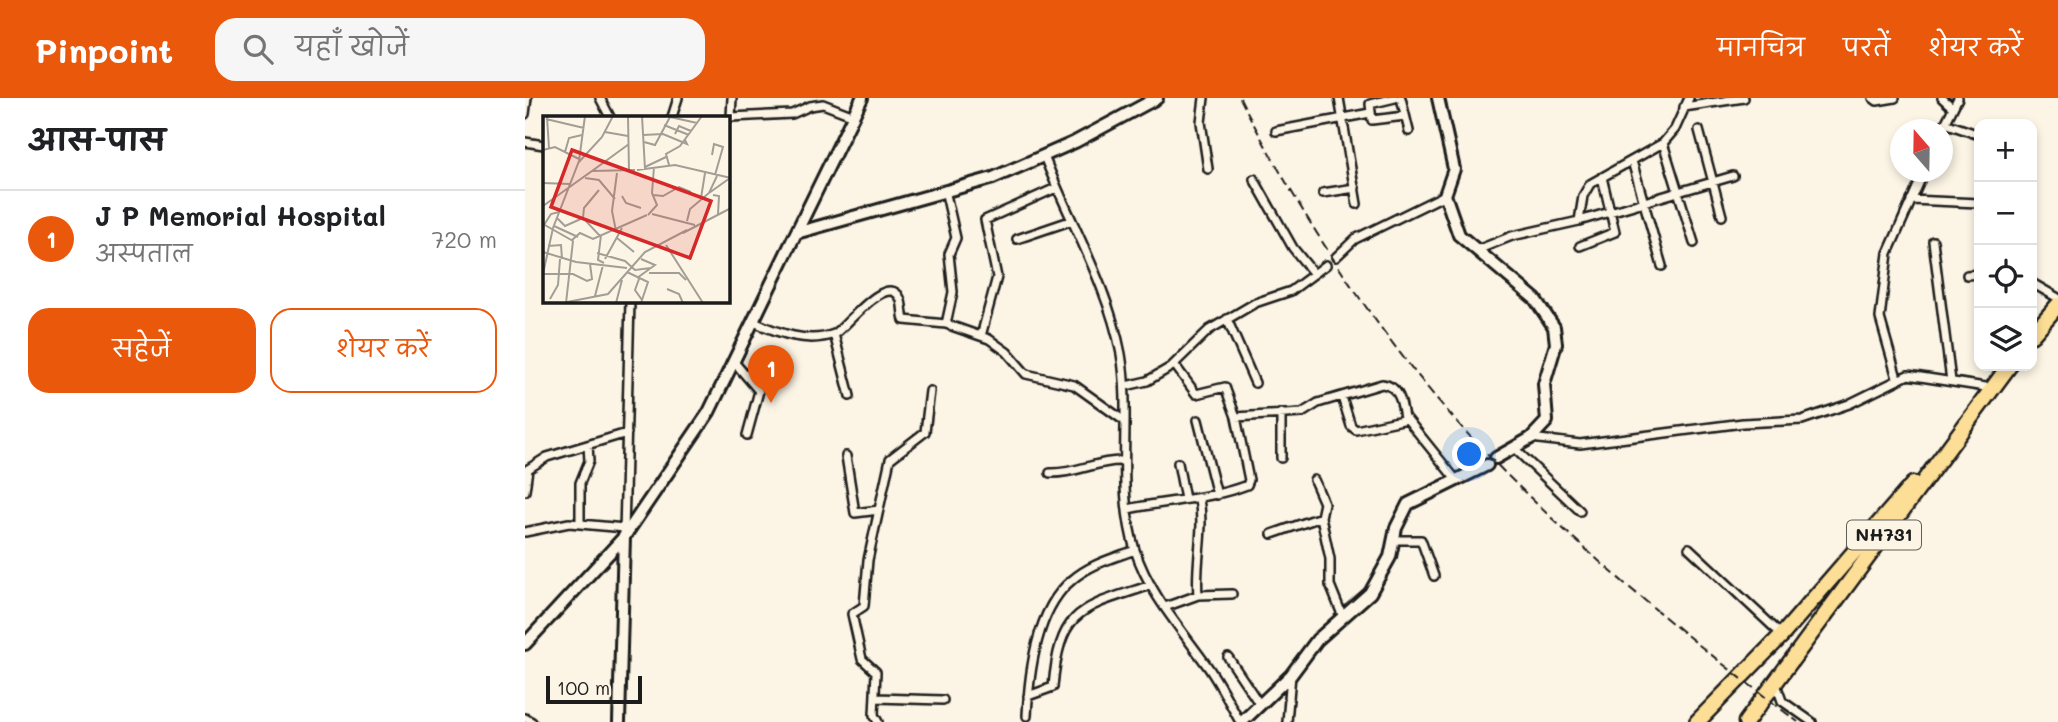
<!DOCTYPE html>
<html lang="hi">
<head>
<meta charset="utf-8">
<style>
  body { margin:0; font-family:Mali,"Playpen Sans Deva",sans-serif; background:#f6f6f6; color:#202124 }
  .controls { position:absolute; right:21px; top:21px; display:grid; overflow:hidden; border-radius:14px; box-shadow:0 4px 10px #0003 }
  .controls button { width:63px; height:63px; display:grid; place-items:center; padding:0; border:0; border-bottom:2px solid #e0e0e0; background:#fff; color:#202124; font:35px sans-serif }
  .compass { position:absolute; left:1365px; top:21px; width:63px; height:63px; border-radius:50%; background:#fff; box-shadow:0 4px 10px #0003; rotate:340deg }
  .scale { position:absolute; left:21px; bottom:18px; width:96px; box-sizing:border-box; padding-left:7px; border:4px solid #1c1c1c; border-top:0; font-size:19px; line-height:24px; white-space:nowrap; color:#1c1c1c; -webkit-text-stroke:5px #fcf5e5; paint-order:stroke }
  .you { position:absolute; left:945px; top:357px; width:24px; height:24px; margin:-18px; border:5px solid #fff; border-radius:50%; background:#1a73e8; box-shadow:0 0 0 10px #1a73e833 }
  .badge { display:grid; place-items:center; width:46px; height:46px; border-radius:50%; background:#ea580c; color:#fff; font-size:23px; font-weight:700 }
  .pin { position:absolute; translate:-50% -58px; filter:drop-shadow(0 2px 4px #0008) }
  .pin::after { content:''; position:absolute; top:37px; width:24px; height:21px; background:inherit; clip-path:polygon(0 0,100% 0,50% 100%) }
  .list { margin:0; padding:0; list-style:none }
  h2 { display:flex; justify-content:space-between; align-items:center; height:91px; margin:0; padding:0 28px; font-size:30px }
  h2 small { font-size:23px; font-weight:400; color:#757577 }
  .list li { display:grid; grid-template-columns:46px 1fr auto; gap:21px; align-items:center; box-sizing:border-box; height:98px; padding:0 28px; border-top:2px solid #e0e0e0 }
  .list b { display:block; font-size:26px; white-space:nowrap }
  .list p { margin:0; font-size:23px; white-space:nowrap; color:#757577 }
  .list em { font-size:23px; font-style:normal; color:#757577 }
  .actions { display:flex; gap:14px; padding:21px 28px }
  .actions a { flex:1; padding:16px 0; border:2px solid #ea580c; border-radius:21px; text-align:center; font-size:24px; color:#ea580c }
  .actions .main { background:#ea580c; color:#fff }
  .icon { flex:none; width:38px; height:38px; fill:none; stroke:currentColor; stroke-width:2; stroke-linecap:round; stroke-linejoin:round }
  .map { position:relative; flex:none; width:1533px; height:624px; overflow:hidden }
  header { display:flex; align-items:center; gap:42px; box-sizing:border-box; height:98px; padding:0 35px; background:#ea580c; color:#fff }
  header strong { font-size:33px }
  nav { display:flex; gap:38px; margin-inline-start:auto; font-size:24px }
  .search { width:490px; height:63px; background:#f6f6f6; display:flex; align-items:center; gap:18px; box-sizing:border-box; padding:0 24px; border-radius:21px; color:#757577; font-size:26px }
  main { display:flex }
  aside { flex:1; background:#fff }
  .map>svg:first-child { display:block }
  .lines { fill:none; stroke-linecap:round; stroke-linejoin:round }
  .street-casing { stroke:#1c1c1c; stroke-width:12 }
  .secondary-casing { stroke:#1c1c1c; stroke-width:16 }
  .highway-casing { stroke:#1c1c1c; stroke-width:19 }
  .street { stroke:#fcf5e5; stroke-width:7 }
  .secondary { stroke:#fcf5e5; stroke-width:10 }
  .highway { stroke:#fdde96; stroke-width:14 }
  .rail { stroke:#1c1c1c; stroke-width:2; stroke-dasharray:10 5; stroke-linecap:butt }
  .labels { text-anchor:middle; stroke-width:5; stroke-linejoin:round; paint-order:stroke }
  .shield { fill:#fcf5e5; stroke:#5f5d58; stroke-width:2 }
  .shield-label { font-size:18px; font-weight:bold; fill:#1c1c1c }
  .inset-road { fill:none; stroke:#a29e95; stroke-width:2 }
  .view { fill:#d62828; fill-opacity:0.15; stroke:#d62828; stroke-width:3.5 }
  .inset-edge { fill:none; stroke:#1c1c1c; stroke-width:3.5 }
</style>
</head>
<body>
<header>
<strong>Pinpoint</strong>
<div class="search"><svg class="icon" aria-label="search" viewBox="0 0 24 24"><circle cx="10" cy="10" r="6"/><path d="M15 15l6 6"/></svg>यहाँ खोजें</div>
<nav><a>मानचित्र</a><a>परतें</a><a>शेयर करें</a></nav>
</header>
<main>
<aside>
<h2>आस-पास<small></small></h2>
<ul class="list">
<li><span class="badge">1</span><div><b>J P Memorial Hospital</b><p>अस्पताल</p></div><em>720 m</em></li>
</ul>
<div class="actions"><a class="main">सहेजें</a><a>शेयर करें</a></div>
</aside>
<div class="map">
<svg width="1533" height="624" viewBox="0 0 1533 624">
  <rect width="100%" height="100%" fill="#fcf5e5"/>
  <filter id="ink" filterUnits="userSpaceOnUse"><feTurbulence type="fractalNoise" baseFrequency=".0143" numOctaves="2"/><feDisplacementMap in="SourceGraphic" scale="14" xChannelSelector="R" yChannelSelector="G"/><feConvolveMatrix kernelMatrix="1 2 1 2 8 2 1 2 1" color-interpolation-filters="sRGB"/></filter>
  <g filter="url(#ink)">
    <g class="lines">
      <defs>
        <path id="street" d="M 75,0 L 85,19
          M 207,0 L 206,19 L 267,16 L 285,8 L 298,6 L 329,18
          M 679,0 L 676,24 L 683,71
          M 814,0 L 832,106
          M 870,0 L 845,6 L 847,22 L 880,18
          M 876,0 L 884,33
          M 1348,0 L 1352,3 L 1370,0
          M 1417,0 L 1427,9
          M 1159,9 L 1219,0
          M 0,16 L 2,0
          M 147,19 L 153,0
          M 1420,25 L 1454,37
          M 1174,32 L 1197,118
          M 1417,32 L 1433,0
          M 751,33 L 845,15
          M 0,44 L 19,47
          M 1138,45 L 1169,145
          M 519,58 C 544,123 583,187 596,256 C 607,320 590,386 610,452 C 624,496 657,532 683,569 C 695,586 705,606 715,624
          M 1107,63 L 1137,168
          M 729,81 L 768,150 L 789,176
          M 420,92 L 431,140 L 424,156 L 428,194 L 421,226
          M 798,95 L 830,90
          M 1386,102 L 1454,105
          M 1054,123 L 1208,78
          M 492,141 L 545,123
          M 1408,143 L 1426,283
          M 1055,148 L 1090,134 L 1077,79
          M 952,152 L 987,138 L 1054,123 L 1058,98 L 1065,86 L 1138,45 L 1150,31 L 1164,0
          M 811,159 L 830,141 L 920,97
          M 1442,177 L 1454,176
          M 1507,185 L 1533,200
          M 702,221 L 730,285
          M 229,224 C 253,235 283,246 309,236 C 318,233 362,173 375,200 C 378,206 377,215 379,222 L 421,226 L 464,241 L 482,254 L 501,276 L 549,287 L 598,322
          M 309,236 L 325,298
          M 456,238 L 472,179 L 460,122 L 531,90
          M 210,265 L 234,293 L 222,337
          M 649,266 L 671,296 L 700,289 L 711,319 L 777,315 L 793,305 L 857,286 C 875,288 877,306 879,320
          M 1372,280 L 1355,220 L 1363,155 L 1399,74
          M 601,288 L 622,283 L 646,269 L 684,232 L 730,205 L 766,193 L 801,167
          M 817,299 L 826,328 L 831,332 L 882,321 L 932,383
          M 673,322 L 692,397
          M 1006,340 L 1055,346 L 1218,325 L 1277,322 L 1324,306 L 1383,277 L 1467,290
          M 989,350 L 1055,413
          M 321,358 L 330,415 L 354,412
          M 756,360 L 756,315
          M 653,365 L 660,401
          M 0,373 L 22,359 L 102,335
          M 525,375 C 551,376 572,362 597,363
          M 789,382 L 799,405 L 796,419 L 805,461 L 805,487 L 818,519
          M 0,393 L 3,371
          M 603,411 C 643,402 683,402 722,387 L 724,382 L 711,319
          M 55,425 L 55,385 L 64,363 L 63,347
          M 0,434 L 44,425 L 100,430
          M 99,435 L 105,203
          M 747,436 L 796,419
          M 869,442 L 896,442 L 909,478
          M 1164,450 L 1257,537
          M 673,497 C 670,464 680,434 674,401
          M 640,509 L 673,497 L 707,496
          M 703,559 L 735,607
          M 1251,586 L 1257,603 L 1287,624
          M 503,598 L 528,589 C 535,509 557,510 626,487
          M 351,600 L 418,602
          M 502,618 C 504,575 511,511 547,482 C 565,466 589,460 610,452
          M 0,620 L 7,624
          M 353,624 L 349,617 L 351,574 L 337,561 L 327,516 L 339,508 L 343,462 L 365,361 L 400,334 L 405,293
          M 762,624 L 766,577"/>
        <path id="secondary" d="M 913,0 L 929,71 L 920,97 L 934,137 L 1010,201 L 1029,229 L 1031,246 L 1019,286 L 1022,323 L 1006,340 L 971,360
          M 271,135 L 337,0
          M 0,546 L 99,439 L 184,314 L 271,135 L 468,80 L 550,44 L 632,0
          M 94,624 L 99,439
          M 717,624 L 766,577 L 792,542 L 845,495 L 865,459 L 871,430 L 883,406 L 962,367"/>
        <path id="highway" d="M 1507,237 L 1533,207
          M 1172,624 L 1257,537 L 1388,386
          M 1221,624 L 1484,268"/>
      </defs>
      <use href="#street" class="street-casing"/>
      <use href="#secondary" class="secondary-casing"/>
      <use href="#highway" class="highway-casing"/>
      <use href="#street" class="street"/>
      <use href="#secondary" class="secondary"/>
      <use href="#highway" class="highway"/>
      <path class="rail" d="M 715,0 C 779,124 858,246 954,348 C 1051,450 1161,539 1273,624"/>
    </g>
  </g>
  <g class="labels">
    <rect class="shield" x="1322" y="422.5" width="74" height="29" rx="5"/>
    <g class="shield-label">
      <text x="1359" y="443">NH731</text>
    </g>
  </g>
  <g transform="translate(18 18)">
    <rect width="187" height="187" fill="#fcf5e5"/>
    <path class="inset-road" d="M 85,0 L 86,55M 99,0 L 102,53M 4,1 L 6,32M 3,3 L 41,12M 121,9 L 146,19M 62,16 L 85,20M 132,18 L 136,10 L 148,15M 100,19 L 120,18 L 144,28 L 142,24M 101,26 L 112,29 L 127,1 L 154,7M 0,34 L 12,31 L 36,43M 22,36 L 26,22 L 39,19M 169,39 L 171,28 L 180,31 L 172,59M 35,47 L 59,21 L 70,0M 126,49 L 123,38 L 137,30 L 159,0M 102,51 L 123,41M 94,54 L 132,49 L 188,62M 49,55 L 86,28M 42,62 L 56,64 L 72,83M 0,67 L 27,68M 56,74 L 41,92 L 40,102 L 57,120M 166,77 L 187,62M 110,79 L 120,80 L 136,71 L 148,76M 170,79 L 176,80 L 175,98M 79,80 L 83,87 L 98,92M 158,82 L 162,57M 0,90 L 49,55 L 92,54M 109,98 L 152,109M 105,99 L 114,89 L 109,77 L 111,51M 14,102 L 22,110 L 40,102M 144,105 L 147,93 L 166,77 L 174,60M 0,108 L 30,125 L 23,187M 1,109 L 8,98 L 16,96M 11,110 L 35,121M 73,115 L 69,95 L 74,57M 140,117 L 188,92M 58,119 L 55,144 L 61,147M 74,122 L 91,136M 29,124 L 37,117 L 50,123 L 104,99M 123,129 L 160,187M 5,130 L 18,129 L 19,143M 0,136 L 33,146 L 84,152M 54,137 L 82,145 L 92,154 L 108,152M 62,143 L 79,112M 84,156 L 105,166 L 98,187M 106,157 L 136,157 L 143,164M 0,158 L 10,112 L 36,45 L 42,0M 1,158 L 30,158 L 44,165 L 49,163 L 47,148M 94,162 L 112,149 L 98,143M 96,163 L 92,174 L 99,184M 124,173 L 136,178 L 140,187M 52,180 L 60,149M 7,183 L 15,169 L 17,143M 19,187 L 65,178 L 102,136 L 144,114M 73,187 L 79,164"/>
    <path class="view" d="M 29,34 L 168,85 L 147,142 L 8,91 Z"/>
    <rect width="187" height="187" class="inset-edge"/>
  </g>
</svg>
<div class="controls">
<button>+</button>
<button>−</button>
<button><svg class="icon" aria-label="locate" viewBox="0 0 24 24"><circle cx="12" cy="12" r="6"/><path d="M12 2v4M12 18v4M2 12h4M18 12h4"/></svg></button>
<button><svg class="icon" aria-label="layers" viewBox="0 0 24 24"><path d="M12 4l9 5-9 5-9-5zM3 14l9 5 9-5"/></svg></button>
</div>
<svg class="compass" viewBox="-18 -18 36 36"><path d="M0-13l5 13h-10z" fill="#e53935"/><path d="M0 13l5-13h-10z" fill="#757577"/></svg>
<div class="scale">100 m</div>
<div class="you"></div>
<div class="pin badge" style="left:246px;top:305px">1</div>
</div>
</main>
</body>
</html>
